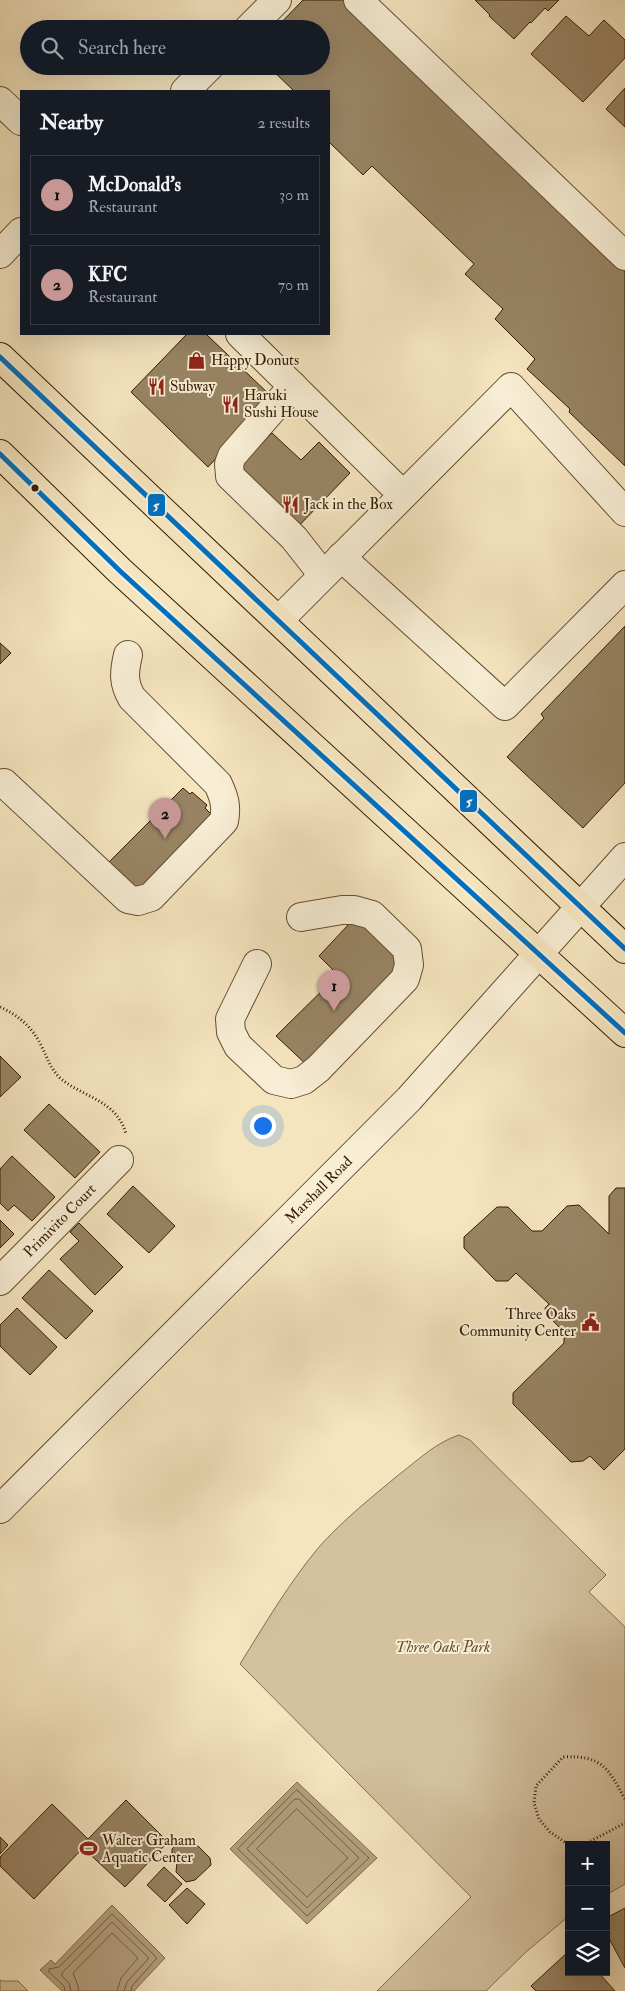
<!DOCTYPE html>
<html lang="en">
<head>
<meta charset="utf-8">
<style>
  body { margin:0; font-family:"IM FELL Double Pica",serif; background:#20242c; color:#f1f3f6 }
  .controls { position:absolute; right:15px; bottom:15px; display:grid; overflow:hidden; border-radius:0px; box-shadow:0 5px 20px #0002 }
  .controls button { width:45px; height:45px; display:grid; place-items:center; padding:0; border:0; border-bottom:1px solid #363941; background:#171b24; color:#f1f3f6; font:25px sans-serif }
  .you { position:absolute; left:262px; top:1125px; width:18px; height:18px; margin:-12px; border:4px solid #fff; border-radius:50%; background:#1a73e8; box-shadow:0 0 0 8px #1a73e833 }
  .badge { display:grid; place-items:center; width:32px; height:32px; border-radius:50%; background:#c59692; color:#111; font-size:16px; font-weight:700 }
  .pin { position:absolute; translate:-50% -41px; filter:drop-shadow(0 1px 2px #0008) }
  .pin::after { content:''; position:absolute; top:26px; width:18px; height:15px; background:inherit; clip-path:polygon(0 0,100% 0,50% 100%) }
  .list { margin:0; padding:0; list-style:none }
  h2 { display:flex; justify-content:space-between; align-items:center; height:65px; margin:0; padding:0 20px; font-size:21px }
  h2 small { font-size:16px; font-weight:400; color:#9ea1a6 }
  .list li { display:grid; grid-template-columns:32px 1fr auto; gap:15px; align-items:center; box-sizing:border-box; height:80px; margin:0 10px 10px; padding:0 10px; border:1px solid #363941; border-radius:0px }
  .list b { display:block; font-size:19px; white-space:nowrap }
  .list p { margin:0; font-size:16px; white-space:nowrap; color:#9ea1a6 }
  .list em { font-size:16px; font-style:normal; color:#9ea1a6 }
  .icon { flex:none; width:28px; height:28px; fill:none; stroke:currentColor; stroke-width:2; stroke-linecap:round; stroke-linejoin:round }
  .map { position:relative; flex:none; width:625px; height:1991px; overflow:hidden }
  .search { position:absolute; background:#171b24; box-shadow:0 5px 20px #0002; left:20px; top:20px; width:310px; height:55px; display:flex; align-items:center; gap:12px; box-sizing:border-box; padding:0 18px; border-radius:28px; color:#9ea1a6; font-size:19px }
  .panel { position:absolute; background:#171b24; box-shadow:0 5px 20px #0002; left:20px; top:90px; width:310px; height:245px; border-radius:0px }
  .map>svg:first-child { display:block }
  .green { fill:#d4c29f; stroke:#846e50 }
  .water { fill:#b3a07e; stroke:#806a4c }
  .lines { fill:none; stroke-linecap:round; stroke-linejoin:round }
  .shore { stroke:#745d40; stroke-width:1 }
  .building { fill:#988464; stroke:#341a01 }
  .minor-casing { stroke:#644d30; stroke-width:30 }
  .major-casing { stroke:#341a01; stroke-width:30 }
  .path { stroke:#341a01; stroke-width:3; stroke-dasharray:1 2.5; stroke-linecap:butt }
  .minor { stroke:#f8eed5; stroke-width:28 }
  .major { stroke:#f5e5bf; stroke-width:28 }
  .bus-1-casing { stroke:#f8eed5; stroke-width:9 }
  .bus-1 { stroke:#0070c0; stroke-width:5 }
  .bus-dot { fill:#341a01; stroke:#f8eed5; stroke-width:2 }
  .labels { text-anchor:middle; stroke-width:4; stroke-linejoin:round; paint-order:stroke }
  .poi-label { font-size:15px; fill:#341a01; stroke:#f8eed5; text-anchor:start }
  .street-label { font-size:15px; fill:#341a01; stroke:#f8eed5 }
  .park-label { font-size:15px; font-style:italic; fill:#644c30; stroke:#f8eed5 }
  .line-badge { stroke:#f8eed5; stroke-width:2 }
  .badge-label { font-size:14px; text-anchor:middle; font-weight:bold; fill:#fff }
</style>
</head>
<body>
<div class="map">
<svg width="625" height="1991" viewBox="0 0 625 1991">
  <rect width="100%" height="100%" fill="#f5e5bf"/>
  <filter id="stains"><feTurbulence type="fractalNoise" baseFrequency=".004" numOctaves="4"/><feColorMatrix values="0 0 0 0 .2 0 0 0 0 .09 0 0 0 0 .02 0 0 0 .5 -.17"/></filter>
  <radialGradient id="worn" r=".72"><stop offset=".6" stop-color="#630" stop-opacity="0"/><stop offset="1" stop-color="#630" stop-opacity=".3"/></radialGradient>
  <path class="green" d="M 459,1435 L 470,1440 L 606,1575 L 589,1592 L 625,1627 L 625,1884 L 606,1895 L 606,1845 L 569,1845 L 569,1916 L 526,1952 L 486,1991 L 377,1991 L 471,1897 L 240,1664 C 265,1624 289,1583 319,1547 C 342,1521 374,1495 401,1473 C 419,1459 437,1442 459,1435 Z
    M 0,1980 L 2,1981 L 18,1981 L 28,1991 L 0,1991 Z"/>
  <path class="water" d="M 297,1782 L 377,1858 L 307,1924 L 230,1849 Z
    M 112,1905 L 165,1958 L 134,1991 L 62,1991 L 40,1970 L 51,1960 L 55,1964 Z"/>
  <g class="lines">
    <path class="shore" d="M 297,1790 L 369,1858 L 307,1916 L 238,1849 Z
      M 295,1799 L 299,1799 L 359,1858 L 307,1908 L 247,1849 Z
      M 297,1809 L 348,1858 L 307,1897 L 257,1849 Z
      M 65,1991 L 64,1986 L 49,1972 L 49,1969 L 59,1967 L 112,1914 L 157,1958 L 132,1986 L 131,1991
      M 71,1991 L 69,1983 L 62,1976 L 62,1973 L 112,1922 L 149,1958 L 127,1982 L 124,1991
      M 79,1991 L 77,1983 L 73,1973 L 112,1933 L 138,1958 L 121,1978 L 117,1991"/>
  </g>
  <path class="building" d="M 303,0 L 351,0 L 625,263 L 625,466 L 569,412 L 570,409 L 527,369 L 535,359 L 495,319 L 503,309 L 465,274 L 474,264 L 372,166 L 363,175 L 329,142 L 329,91 L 294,91 L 268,66 L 321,66 L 321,29 L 275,29 Z
    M 475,0 L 559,0 L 548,11 L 545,8 L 531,23 L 530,22 L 514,39 L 489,16 L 490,15 Z
    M 566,16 L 589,36 L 604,20 L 625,40 L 625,58 L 583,102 L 531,54 Z
    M 625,88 L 625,127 L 606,109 Z
    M 187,334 L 206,334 L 273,398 L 208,467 L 131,392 Z
    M 272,433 L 301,460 L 319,442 L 350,473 L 291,534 L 231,475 Z
    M 625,626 L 625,783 L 583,828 L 507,757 L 544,718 L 541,714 Z
    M 0,643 L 11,653 L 0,664 Z
    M 183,788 L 190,794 L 192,792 L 207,805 L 205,808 L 213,816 L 138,892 L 109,862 Z
    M 365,923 L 397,954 L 396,970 L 310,1068 L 276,1036 L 338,975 L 319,956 L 349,924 Z
    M 0,1056 L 21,1077 L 0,1097 Z
    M 49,1104 L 100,1152 L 75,1178 L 24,1130 Z
    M 12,1156 L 55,1197 L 32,1221 L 14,1205 L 8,1211 L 0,1203 L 0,1169 Z
    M 133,1186 L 175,1226 L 149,1253 L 107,1214 Z
    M 616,1188 L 625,1188 L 625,1449 L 604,1470 L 590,1456 L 583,1461 L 571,1462 L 513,1404 L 513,1393 L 564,1343 L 564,1332 L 546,1314 L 545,1308 L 549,1304 L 516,1273 L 508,1281 L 496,1281 L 464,1248 L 464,1237 L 497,1207 L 508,1207 L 532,1231 L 542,1231 L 567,1206 L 579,1205 L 609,1234 L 609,1196 Z
    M 0,1220 L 14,1234 L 0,1248 Z
    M 79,1223 L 123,1267 L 95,1295 L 60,1259 L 79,1241 L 70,1232 Z
    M 49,1270 L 93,1311 L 66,1339 L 22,1298 Z
    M 17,1308 L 57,1347 L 30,1375 L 0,1346 L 0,1325 Z
    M 126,1800 L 168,1842 L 125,1887 L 83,1848 L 34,1899 L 0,1866 L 0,1857 L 52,1804 L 88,1839 Z
    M 0,1837 L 8,1845 L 0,1854 Z
    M 189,1837 L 210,1858 L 211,1865 L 195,1880 L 186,1882 L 176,1872 L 177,1862 L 172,1857 L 172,1849 L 183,1838 Z
    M 164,1867 L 182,1884 L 165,1902 L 147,1885 Z
    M 187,1888 L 205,1904 L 187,1924 L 169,1905 Z
    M 625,1908 L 625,1968 L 606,1933 L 606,1918 Z
    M 569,1951 L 569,1972 L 598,1972 L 615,1991 L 536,1991 L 531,1986 Z"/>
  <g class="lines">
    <defs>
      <g id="minor">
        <path d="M 358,0 L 625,256"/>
        <path d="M 248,29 L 277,0"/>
        <path d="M 185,91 L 210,66"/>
        <path d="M 0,101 L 21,121"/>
        <path d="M 0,254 L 21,232"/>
        <path d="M 240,334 L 403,495"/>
        <path d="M 293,386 L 232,456 L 229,464 L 230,476 L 294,538 L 323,575"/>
        <path d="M 341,557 L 505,706 L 625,585"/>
        <path d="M 279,620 L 511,387 L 625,512"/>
        <path d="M 4,783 L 128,899 L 138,901 L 151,897 L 224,821 C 227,806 224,797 218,784 L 132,698 C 123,683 124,672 128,655"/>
        <path d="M 257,964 L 230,1019 L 231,1032 L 238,1046 L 274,1080 L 291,1084 L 304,1080 L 318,1069 L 405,979 L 409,965 L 407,949 L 372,915 L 354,910 L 342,910 L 301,917"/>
        <path id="s1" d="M 0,1281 L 119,1160"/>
        <path id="s2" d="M 0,1509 L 409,1099 L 625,857"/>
      </g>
      <path id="major" d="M 0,357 L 625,949
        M 0,454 L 120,571 L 625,1033"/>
    </defs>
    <use href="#minor" class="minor-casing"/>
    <use href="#major" class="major-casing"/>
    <path class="path" d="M 0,1007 C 18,1015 32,1027 41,1045 C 47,1057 50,1068 60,1078 C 82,1097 117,1100 126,1134
      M 625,1799 C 608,1768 602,1755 563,1757 L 536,1786 L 534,1803 L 539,1819 L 550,1832 L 566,1843 L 585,1844 L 625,1823"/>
    <use href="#minor" class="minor"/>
    <use href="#major" class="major"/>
    <defs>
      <path id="bus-1" d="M 0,357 L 625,949
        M 0,454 L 120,571 L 625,1033"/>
    </defs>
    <use href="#bus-1" class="bus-1-casing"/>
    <use href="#bus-1" class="bus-1"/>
  </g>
  <defs>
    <symbol id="shop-bare" viewBox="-9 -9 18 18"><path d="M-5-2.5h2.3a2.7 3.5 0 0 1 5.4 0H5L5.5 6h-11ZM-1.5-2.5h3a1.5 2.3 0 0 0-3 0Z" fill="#8f2418" stroke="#f8eed5" stroke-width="2.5" paint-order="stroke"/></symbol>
    <symbol id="restaurant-bare" viewBox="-9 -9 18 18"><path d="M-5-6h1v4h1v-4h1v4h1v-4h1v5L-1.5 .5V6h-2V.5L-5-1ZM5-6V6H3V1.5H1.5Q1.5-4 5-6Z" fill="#8f2418" stroke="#f8eed5" stroke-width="2.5" paint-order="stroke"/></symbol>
    <symbol id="civic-bare" viewBox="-9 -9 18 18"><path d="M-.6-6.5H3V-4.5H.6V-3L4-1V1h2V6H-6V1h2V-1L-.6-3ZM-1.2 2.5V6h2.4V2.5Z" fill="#8f2418" stroke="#f8eed5" stroke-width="2.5" paint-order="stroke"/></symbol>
    <symbol id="stadium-bare" viewBox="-9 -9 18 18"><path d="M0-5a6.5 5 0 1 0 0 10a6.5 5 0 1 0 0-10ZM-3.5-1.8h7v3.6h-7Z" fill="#8f2418" stroke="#f8eed5" stroke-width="2.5" paint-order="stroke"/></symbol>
  </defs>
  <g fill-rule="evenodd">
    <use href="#shop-bare" x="184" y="348" width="25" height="25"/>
    <use href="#restaurant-bare" x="144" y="374" width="25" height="25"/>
    <use href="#restaurant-bare" x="218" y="392" width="25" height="25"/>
    <use href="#restaurant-bare" x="278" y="492" width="25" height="25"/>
    <use href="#civic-bare" x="578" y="1310" width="25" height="25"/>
    <use href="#stadium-bare" x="76" y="1836" width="25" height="25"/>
  </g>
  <circle class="bus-dot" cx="35" cy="488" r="4.5"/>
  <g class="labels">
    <g class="poi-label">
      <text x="211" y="365">Happy Donuts</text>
      <text x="170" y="391">Subway</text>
      <text x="244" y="400">Haruki<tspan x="244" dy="17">Sushi House</tspan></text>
      <text x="304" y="509">Jack in the Box</text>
      <text x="576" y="1319" text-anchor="end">Three Oaks<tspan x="576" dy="17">Community Center</tspan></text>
      <text x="102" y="1845">Walter Graham<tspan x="102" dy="17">Aquatic Center</tspan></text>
    </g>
    <g class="street-label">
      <text dy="5" stroke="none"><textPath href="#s2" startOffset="451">Marshall Road</textPath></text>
      <text dy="5" stroke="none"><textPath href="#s1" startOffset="85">Primivito Court</textPath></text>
    </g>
    <g class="park-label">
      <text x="443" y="1652">Three Oaks Park</text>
    </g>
  </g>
  <g class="line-badge">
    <rect x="147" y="493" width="19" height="24" rx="5" fill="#0070c0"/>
    <rect x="459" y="789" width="19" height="24" rx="5" fill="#0070c0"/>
  </g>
  <g class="badge-label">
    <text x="156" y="510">5</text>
    <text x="469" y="806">5</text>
  </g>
  <rect width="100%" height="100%" filter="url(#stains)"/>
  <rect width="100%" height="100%" fill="url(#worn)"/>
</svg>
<div class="controls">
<button>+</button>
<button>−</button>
<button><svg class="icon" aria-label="layers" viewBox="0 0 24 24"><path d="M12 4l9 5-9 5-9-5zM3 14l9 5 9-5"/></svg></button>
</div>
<div class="you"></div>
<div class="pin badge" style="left:334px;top:1011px">1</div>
<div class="pin badge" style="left:165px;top:839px">2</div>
<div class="search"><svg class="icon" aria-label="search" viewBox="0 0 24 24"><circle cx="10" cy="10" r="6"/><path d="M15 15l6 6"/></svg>Search here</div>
<section class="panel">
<h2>Nearby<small>2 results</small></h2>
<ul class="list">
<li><span class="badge">1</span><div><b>McDonald's</b><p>Restaurant</p></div><em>30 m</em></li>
<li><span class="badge">2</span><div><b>KFC</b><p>Restaurant</p></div><em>70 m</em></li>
</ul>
</section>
</div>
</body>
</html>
